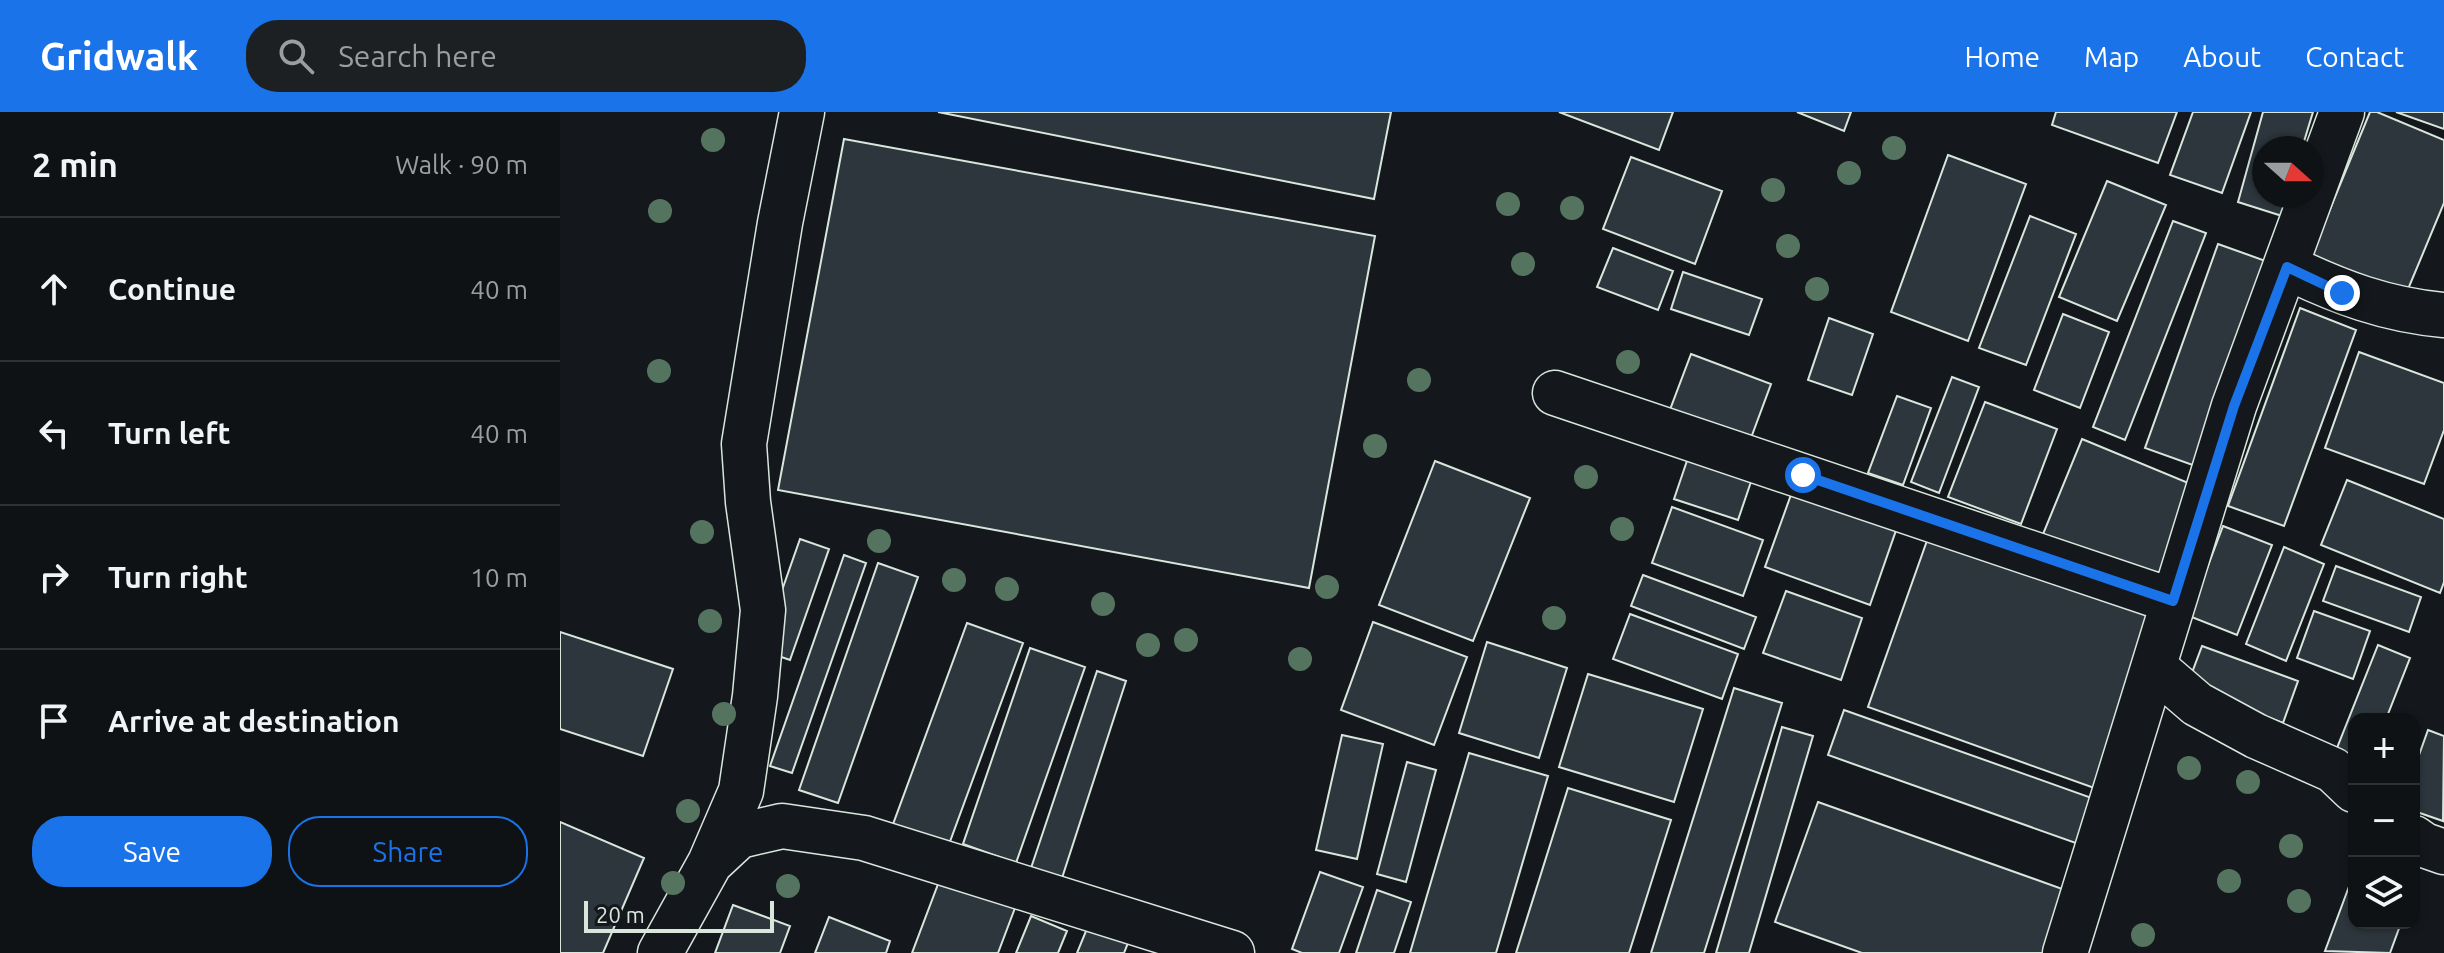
<!DOCTYPE html>
<html lang="en">
<head>
<meta charset="utf-8">
<style>
  body { margin:0; font-family:Ubuntu,sans-serif; background:#1d2022; color:#f1f3f6 }
  .controls { position:absolute; right:24px; bottom:24px; display:grid; overflow:hidden; border-radius:16px; box-shadow:0 2px 6px #0004 }
  .controls button { width:72px; height:72px; display:grid; place-items:center; padding:0; border:0; border-bottom:2px solid #2f3234; background:#0f1215; color:#f1f3f6; font:40px sans-serif }
  .compass { position:absolute; left:1692px; top:24px; width:72px; height:72px; border-radius:50%; background:#0f1215; box-shadow:0 2px 6px #0004; rotate:111deg }
  .scale { position:absolute; left:24px; bottom:20px; width:190px; box-sizing:border-box; padding-left:8px; border:4px solid #d8e6dc; border-top:0; font-size:22px; line-height:28px; white-space:nowrap; color:#d8e6dc; -webkit-text-stroke:6px #14181c; paint-order:stroke }
  .stop { position:absolute; width:24px; height:24px; margin:-18px; border:6px solid #1a73e8; border-radius:50%; background:#fff }
  .stop.end { background:#1a73e8; border-color:#fff; box-shadow:0 2px 8px #0008 }
  .list { margin:0; padding:0; list-style:none }
  h2 { display:flex; justify-content:space-between; align-items:center; height:104px; margin:0; padding:0 32px; font-size:34px }
  h2 small { font-size:26px; font-weight:400; color:#9b9ea0 }
  .list li { display:grid; grid-template-columns:52px 1fr auto; gap:24px; align-items:center; box-sizing:border-box; height:144px; padding:0 32px; border-top:2px solid #2f3234 }
  .list b { display:block; font-size:30px; white-space:nowrap }
  .list em { font-size:26px; font-style:normal; color:#9b9ea0 }
  .actions { display:flex; gap:16px; padding:24px 32px }
  .actions a { flex:1; padding:18px 0; border:2px solid #1a73e8; border-radius:32px; text-align:center; font-size:28px; color:#1a73e8 }
  .actions .main { background:#1a73e8; color:#fff }
  .icon { flex:none; width:44px; height:44px; fill:none; stroke:currentColor; stroke-width:2; stroke-linecap:round; stroke-linejoin:round }
  .map { position:relative; flex:none; width:1884px; height:841px; overflow:hidden }
  header { display:flex; align-items:center; gap:48px; box-sizing:border-box; height:112px; padding:0 40px; background:#1a73e8; color:#fff }
  header strong { font-size:38px }
  nav { display:flex; gap:44px; margin-inline-start:auto; font-size:28px }
  .search { width:560px; height:72px; background:#1d2022; display:flex; align-items:center; gap:20px; box-sizing:border-box; padding:0 28px; border-radius:32px; color:#9b9ea0; font-size:30px }
  main { display:flex }
  aside { flex:1; background:#0f1215 }
  .map>svg:first-child { display:block }
  .building { fill:#2c363c; stroke:#d8e6dc; stroke-width:2 }
  .lines { fill:none; stroke-linecap:round; stroke-linejoin:round }
  .minor-casing { stroke:#d8e6dc; stroke-width:47 }
  .minor { stroke:#14181c; stroke-width:44 }
  .tree { fill:#55745f }
  .route { stroke:#1a73e8; stroke-width:10 }
</style>
</head>
<body>
<header>
<strong>Gridwalk</strong>
<div class="search"><svg class="icon" aria-label="search" viewBox="0 0 24 24"><circle cx="10" cy="10" r="6"/><path d="M15 15l6 6"/></svg>Search here</div>
<nav><a>Home</a><a>Map</a><a>About</a><a>Contact</a></nav>
</header>
<main>
<aside>
<h2>2 min<small>Walk · 90 m</small></h2>
<ul class="list">
<li><svg class="icon" aria-label="ahead" viewBox="0 0 24 24"><path d="M12 20V5M6 11l6-6 6 6"/></svg><div><b>Continue</b></div><em>40 m</em></li>
<li><svg class="icon" aria-label="left" viewBox="0 0 24 24"><path d="M17 20v-9H6M10 6l-5 5 5 5"/></svg><div><b>Turn left</b></div><em>40 m</em></li>
<li><svg class="icon" aria-label="right" viewBox="0 0 24 24"><path d="M7 20v-9h11M14 6l5 5-5 5"/></svg><div><b>Turn right</b></div><em>10 m</em></li>
<li><svg class="icon" aria-label="arrive" viewBox="0 0 24 24"><path d="M6 21V4h12l-3 4 3 4H6"/></svg><div><b>Arrive at destination</b></div></li>
</ul>
<div class="actions"><a class="main">Save</a><a>Share</a></div>
</aside>
<div class="map">
<svg width="1884" height="841" viewBox="0 0 1884 841">
  <rect width="100%" height="100%" fill="#14181c"/>
  <path class="building" d="M 378,0 L 831,0 L 814,87 Z
    M 999,0 L 1113,0 L 1099,38 Z
    M 1237,0 L 1291,0 L 1284,19 Z
    M 1496,0 L 1617,0 L 1598,51 L 1492,13 Z
    M 1633,0 L 1691,0 L 1662,81 L 1610,63 Z
    M 1703,0 L 1753,0 L 1742,36 L 1704,36 L 1704,84 L 1728,84 L 1722,104 L 1678,90 Z
    M 1810,0 L 1817,0 L 1884,28 L 1884,91 L 1846,182 L 1751,143 Z
    M 1836,0 L 1884,0 L 1884,17 Z
    M 284,27 L 815,124 L 749,476 L 218,378 Z
    M 1388,43 L 1466,72 L 1408,229 L 1331,200 Z
    M 1071,45 L 1162,79 L 1135,152 L 1043,117 Z
    M 1547,69 L 1606,93 L 1557,209 L 1499,185 Z
    M 1470,104 L 1516,122 L 1466,253 L 1419,236 Z
    M 1613,109 L 1646,121 L 1565,328 L 1533,315 Z
    M 1658,132 L 1714,152 L 1641,356 L 1585,336 Z
    M 1053,136 L 1113,159 L 1098,198 L 1037,175 Z
    M 1123,160 L 1202,187 L 1189,223 L 1111,197 Z
    M 1740,196 L 1796,218 L 1724,414 L 1668,394 Z
    M 1503,202 L 1549,220 L 1520,296 L 1474,278 Z
    M 1269,206 L 1313,222 L 1292,283 L 1248,268 Z
    M 1799,240 L 1884,271 L 1884,318 L 1864,372 L 1765,336 Z
    M 1131,242 L 1211,272 L 1188,334 L 1108,303 Z
    M 1392,265 L 1419,275 L 1379,381 L 1351,370 Z
    M 1337,284 L 1371,296 L 1343,373 L 1308,361 Z
    M 1425,290 L 1497,317 L 1461,412 L 1388,385 Z
    M 1522,327 L 1638,375 L 1597,475 L 1481,427 Z
    M 1131,337 L 1195,358 L 1178,408 L 1114,387 Z
    M 875,349 L 970,386 L 913,529 L 819,493 Z
    M 1237,366 L 1341,404 L 1310,493 L 1205,455 Z
    M 1787,368 L 1884,407 L 1884,470 L 1880,481 L 1761,433 Z
    M 1112,395 L 1203,428 L 1183,484 L 1092,451 Z
    M 1663,414 L 1712,433 L 1677,523 L 1629,504 Z
    M 1369,423 L 1599,505 L 1537,677 L 1308,595 Z
    M 240,427 L 269,437 L 230,548 L 201,538 Z
    M 1724,435 L 1764,452 L 1726,549 L 1686,532 Z
    M 284,443 L 306,451 L 232,661 L 210,654 Z
    M 318,451 L 358,465 L 278,691 L 239,678 Z
    M 1776,454 L 1861,485 L 1849,520 L 1763,489 Z
    M 1083,463 L 1196,505 L 1184,537 L 1071,494 Z
    M 1226,479 L 1302,506 L 1281,568 L 1203,541 Z
    M 1754,499 L 1810,519 L 1793,567 L 1737,546 Z
    M 1070,502 L 1178,542 L 1162,587 L 1053,547 Z
    M 813,510 L 907,545 L 874,633 L 781,598 Z
    M 407,511 L 463,531 L 388,735 L 332,715 Z
    M 0,520 L 113,557 L 83,644 L 0,617 Z
    M 927,530 L 1007,556 L 979,646 L 899,621 Z
    M 1818,533 L 1850,546 L 1826,607 L 1794,607 L 1794,654 L 1773,646 Z
    M 1642,534 L 1738,569 L 1723,611 L 1627,574 Z
    M 470,536 L 525,555 L 456,751 L 403,732 Z
    M 537,559 L 566,569 L 502,766 L 471,756 Z
    M 1028,562 L 1143,597 L 1114,690 L 999,655 Z
    M 1174,576 L 1222,591 L 1144,841 L 1091,841 Z
    M 1284,598 L 1543,690 L 1527,735 L 1268,643 Z
    M 1222,615 L 1253,624 L 1189,841 L 1156,841 Z
    M 1868,618 L 1884,624 L 1883,709 L 1854,699 L 1854,657 Z
    M 782,623 L 823,632 L 797,747 L 756,738 Z
    M 909,641 L 988,664 L 936,841 L 850,841 Z
    M 847,650 L 876,658 L 846,770 L 817,762 Z
    M 1008,676 L 1111,708 L 1069,841 L 956,841 Z
    M 1258,690 L 1508,779 L 1485,841 L 1302,841 L 1215,810 Z
    M 0,710 L 84,746 L 43,841 L 0,841 Z
    M 383,759 L 458,788 L 438,841 L 352,841 Z
    M 760,760 L 803,775 L 779,841 L 742,841 L 732,837 Z
    M 1794,761 L 1794,811 L 1841,811 L 1830,841 L 1765,839 Z
    M 817,778 L 851,790 L 834,841 L 796,841 Z
    M 173,793 L 230,814 L 220,841 L 155,841 Z
    M 535,797 L 575,813 L 564,841 L 517,841 Z
    M 471,804 L 507,819 L 498,841 L 456,841 Z
    M 269,805 L 330,829 L 326,841 L 255,841 Z"/>
  <g class="lines">
    <defs>
      <path id="minor" d="M 1727,155 C 1779,180 1826,198 1884,203
        M 995,281 L 1613,489
        M 1594,555 L 1637,592 L 1696,624 L 1773,658 L 1794,678
        M 1854,726 L 1864,733 L 1884,740
        M 150,751 L 179,724 L 222,714 L 304,726 L 672,841
        M 100,841 L 150,751 L 181,679 L 195,584 L 203,498 L 188,390 L 184,332 L 220,111 L 242,0
        M 1505,841 L 1674,294 L 1782,0"/>
    </defs>
    <use href="#minor" class="minor-casing"/>
    <use href="#minor" class="minor"/>
  </g>
  <g class="tree">
    <circle cx="153" cy="28" r="12"/>
    <circle cx="1334" cy="36" r="12"/>
    <circle cx="1289" cy="61" r="12"/>
    <circle cx="1213" cy="78" r="12"/>
    <circle cx="948" cy="92" r="12"/>
    <circle cx="1012" cy="96" r="12"/>
    <circle cx="100" cy="99" r="12"/>
    <circle cx="1228" cy="134" r="12"/>
    <circle cx="963" cy="152" r="12"/>
    <circle cx="1257" cy="177" r="12"/>
    <circle cx="1068" cy="250" r="12"/>
    <circle cx="99" cy="259" r="12"/>
    <circle cx="859" cy="268" r="12"/>
    <circle cx="815" cy="334" r="12"/>
    <circle cx="1026" cy="365" r="12"/>
    <circle cx="1062" cy="417" r="12"/>
    <circle cx="142" cy="420" r="12"/>
    <circle cx="319" cy="429" r="12"/>
    <circle cx="394" cy="468" r="12"/>
    <circle cx="767" cy="475" r="12"/>
    <circle cx="447" cy="477" r="12"/>
    <circle cx="543" cy="492" r="12"/>
    <circle cx="994" cy="506" r="12"/>
    <circle cx="150" cy="509" r="12"/>
    <circle cx="626" cy="528" r="12"/>
    <circle cx="588" cy="533" r="12"/>
    <circle cx="740" cy="547" r="12"/>
    <circle cx="164" cy="602" r="12"/>
    <circle cx="1629" cy="656" r="12"/>
    <circle cx="1688" cy="670" r="12"/>
    <circle cx="128" cy="699" r="12"/>
    <circle cx="1731" cy="734" r="12"/>
    <circle cx="1669" cy="769" r="12"/>
    <circle cx="113" cy="771" r="12"/>
    <circle cx="228" cy="774" r="12"/>
    <circle cx="1739" cy="789" r="12"/>
    <circle cx="1583" cy="823" r="12"/>
  </g>
  <g class="lines">
    <path class="route" d="M 1243,363 L 1613,489 L 1674,294 L 1727,155 L 1782,181"/>
  </g>
</svg>
<div class="controls">
<button>+</button>
<button>−</button>
<button><svg class="icon" aria-label="layers" viewBox="0 0 24 24"><path d="M12 4l9 5-9 5-9-5zM3 14l9 5 9-5"/></svg></button>
</div>
<svg class="compass" viewBox="-18 -18 36 36"><path d="M0-13l5 13h-10z" fill="#e53935"/><path d="M0 13l5-13h-10z" fill="#9b9ea0"/></svg>
<div class="scale">20 m</div>
<div class="stop" style="left:1243px;top:363px"></div>
<div class="stop end" style="left:1782px;top:181px"></div>
</div>
</main>
</body>
</html>
